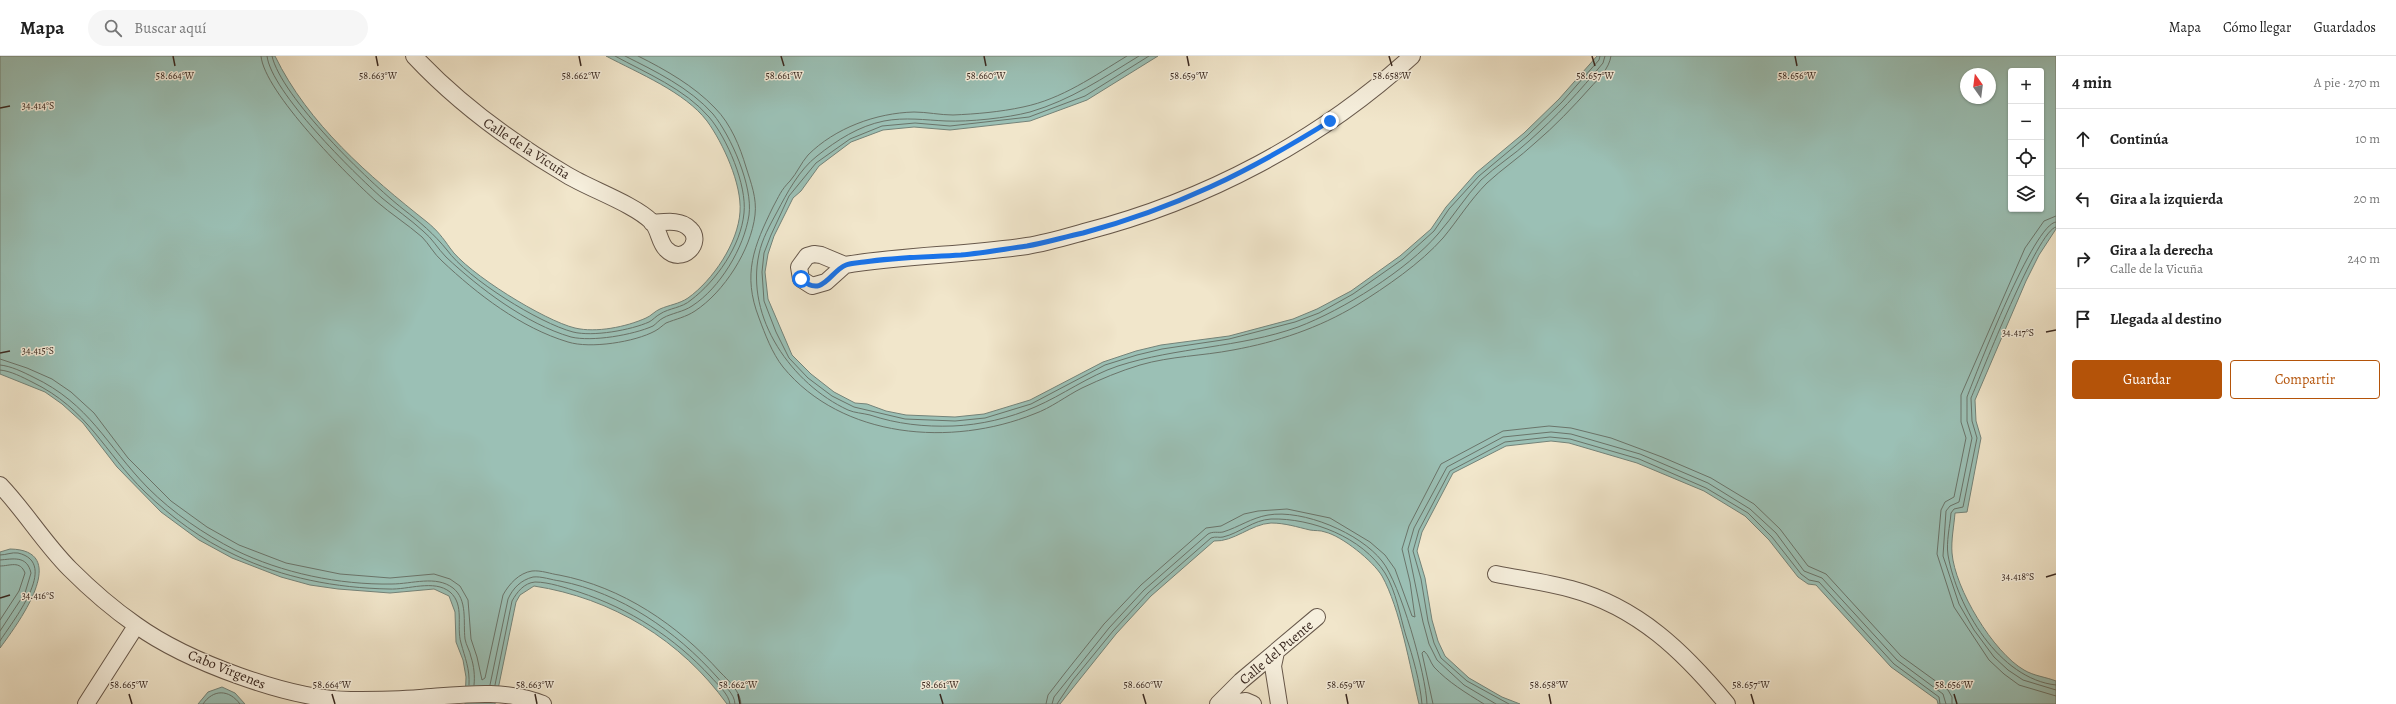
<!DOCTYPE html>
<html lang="es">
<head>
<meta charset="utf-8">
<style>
  body { margin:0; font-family:Alegreya,serif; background:#f6f6f6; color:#222 }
  .controls { position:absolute; right:12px; top:12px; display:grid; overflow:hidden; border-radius:4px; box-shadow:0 1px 3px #0004 }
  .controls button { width:36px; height:36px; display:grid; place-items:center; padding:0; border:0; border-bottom:1px solid #e0e0e0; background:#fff; color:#222; font:20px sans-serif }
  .compass { position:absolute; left:1960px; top:12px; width:36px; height:36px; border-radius:50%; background:#fff; box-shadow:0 1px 3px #0004; rotate:346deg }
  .stop { position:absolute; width:12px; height:12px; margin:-9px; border:3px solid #1a73e8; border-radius:50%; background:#fff }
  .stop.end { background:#1a73e8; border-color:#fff; box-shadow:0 1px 4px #0008 }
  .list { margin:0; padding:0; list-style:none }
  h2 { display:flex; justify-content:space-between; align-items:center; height:52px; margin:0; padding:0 16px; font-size:17px }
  h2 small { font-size:13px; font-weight:400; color:#767676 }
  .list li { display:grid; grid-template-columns:26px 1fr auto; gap:12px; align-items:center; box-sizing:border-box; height:60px; padding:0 16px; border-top:1px solid #e0e0e0 }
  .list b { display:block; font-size:15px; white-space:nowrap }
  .list p { margin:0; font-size:13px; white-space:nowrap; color:#767676 }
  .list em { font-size:13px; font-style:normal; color:#767676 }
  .actions { display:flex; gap:8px; padding:12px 16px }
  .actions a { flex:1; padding:9px 0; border:1px solid #b45309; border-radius:4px; text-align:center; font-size:14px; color:#b45309 }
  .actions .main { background:#b45309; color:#fff }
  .icon { flex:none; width:22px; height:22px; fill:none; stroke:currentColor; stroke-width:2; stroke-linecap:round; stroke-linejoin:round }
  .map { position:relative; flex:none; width:2056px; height:648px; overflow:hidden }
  header { display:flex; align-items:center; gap:24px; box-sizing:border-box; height:56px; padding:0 20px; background:#fff; border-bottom:1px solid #e0e0e0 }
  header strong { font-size:19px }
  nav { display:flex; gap:22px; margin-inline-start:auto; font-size:14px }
  .search { width:280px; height:36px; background:#f6f6f6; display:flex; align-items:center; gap:10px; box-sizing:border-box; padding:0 14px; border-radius:22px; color:#767676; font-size:15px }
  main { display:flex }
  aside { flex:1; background:#fff }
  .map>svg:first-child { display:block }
  .water { fill:#9bc0b5; stroke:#748379; fill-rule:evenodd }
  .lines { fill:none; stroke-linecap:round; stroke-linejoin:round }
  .shore { stroke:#6a746a; stroke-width:1 }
  .street-casing { stroke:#67584b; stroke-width:18 }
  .street { stroke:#f6efdd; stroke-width:16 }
  .route { stroke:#1a73e8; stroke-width:5 }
  .ticks { fill:none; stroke:#392820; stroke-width:1.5 }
  .labels { text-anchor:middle; stroke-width:3; stroke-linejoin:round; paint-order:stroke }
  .street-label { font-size:14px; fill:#392820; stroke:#f6efdd }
  .ticks-label { font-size:10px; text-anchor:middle; fill:#392820; stroke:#f6efdd; stroke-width:3; stroke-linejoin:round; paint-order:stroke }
</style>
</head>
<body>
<header>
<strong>Mapa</strong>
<div class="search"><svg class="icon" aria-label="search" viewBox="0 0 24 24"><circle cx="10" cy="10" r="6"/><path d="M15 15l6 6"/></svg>Buscar aquí</div>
<nav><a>Mapa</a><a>Cómo llegar</a><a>Guardados</a></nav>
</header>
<main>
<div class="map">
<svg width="2056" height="648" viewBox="0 0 2056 648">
  <rect width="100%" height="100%" fill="#f1e6cb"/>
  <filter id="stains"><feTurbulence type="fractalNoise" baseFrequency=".005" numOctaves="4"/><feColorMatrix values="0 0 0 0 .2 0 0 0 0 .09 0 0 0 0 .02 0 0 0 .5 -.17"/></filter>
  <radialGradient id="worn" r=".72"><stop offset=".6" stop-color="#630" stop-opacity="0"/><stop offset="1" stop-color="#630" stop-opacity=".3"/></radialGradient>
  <path class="water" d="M 0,0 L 275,0 C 308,68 369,120 427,166 C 437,174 443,182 450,192 C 467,217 545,265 575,272 C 596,277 626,271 646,262 C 651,260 655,255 660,253 C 669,249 679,248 688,242 C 713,224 738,187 740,156 C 742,128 723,87 707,65 C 685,36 638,17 606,0 L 1158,0 L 1087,44 L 1030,65 L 950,74 L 914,71 L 883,74 L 851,86 L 819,110 L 801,135 L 793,142 L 774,180 L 768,198 L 765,216 L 768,243 L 792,299 L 811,318 L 834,336 L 855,347 L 867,348 L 886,355 L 906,359 L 955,361 L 984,358 L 1030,344 L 1103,306 L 1136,295 L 1161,289 L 1229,280 L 1293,263 L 1317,253 L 1351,235 L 1400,200 L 1431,173 L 1446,151 L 1476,117 L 1524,77 L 1559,43 L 1597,0 L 2056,0 L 2056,173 L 2039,199 L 2026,225 L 1975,344 L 1976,365 L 1981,382 L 1967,456 L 1955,457 C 1954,470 1951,484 1952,497 C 1955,533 1993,596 2024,614 C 2034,620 2046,621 2056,625 L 2056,648 L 1938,648 L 1937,644 L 1891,611 L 1816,529 L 1808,528 L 1798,521 L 1769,484 L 1745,460 L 1704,435 L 1637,407 L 1569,387 L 1551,385 L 1506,390 L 1453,417 L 1422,476 L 1417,495 L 1425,522 L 1432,564 L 1438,585 L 1445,600 L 1469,622 L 1502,641 L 1520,648 L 1419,648 C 1410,611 1400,552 1382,520 C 1373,505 1342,480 1325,476 C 1320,474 1315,475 1310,474 C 1297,471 1285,467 1271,467 C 1251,468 1234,486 1214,485 L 1151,540 L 1116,578 L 1060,648 L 727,648 C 681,584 612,542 534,530 L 520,539 L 516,546 L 495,648 L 465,648 L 466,621 L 463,604 L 456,586 L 455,556 L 449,540 L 434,533 L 390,537 L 338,533 L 310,529 L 281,521 L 232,502 L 199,484 L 161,456 L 117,411 L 83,367 L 62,348 L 45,336 L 0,318 ZM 2011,15 L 2041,15 L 2041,153 L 2011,153 ZM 1966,18 L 1990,18 L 1990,42 L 1966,42 Z
    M 10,493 C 73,494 17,569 0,592 L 0,496 Z
    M 222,631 L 235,637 L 245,648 L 198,648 L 208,636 Z"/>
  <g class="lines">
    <path class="shore" d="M 261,0 C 264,36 348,120 376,145 C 391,158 407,168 422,181 C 429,188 434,198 442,205 C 477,238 521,272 568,286 C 590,293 635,286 655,275 C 659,273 663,269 666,267 C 676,263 686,261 695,255 C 724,236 751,194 755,159 C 757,142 751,127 746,111 C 740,91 731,68 715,52 C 694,30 666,14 638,0
      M 267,0 C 271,36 354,117 382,142 C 395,153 410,163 423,175 C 432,182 438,193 446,201 C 479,232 526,268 571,281 C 592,286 633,279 653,270 C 656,268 659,264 663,262 C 672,257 683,256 692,250 C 720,232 744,192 749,159 C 753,130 731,80 713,58 C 690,32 655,15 625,0
      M 272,0 C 281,41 369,126 403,153 C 420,166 434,178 447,194 C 468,223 539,267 573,276 C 593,281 631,274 649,266 C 653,264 656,260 660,258 C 669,252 682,252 691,244 C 716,225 741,190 744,157 C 747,129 727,82 709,61 C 685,33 646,17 615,0
      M 1127,0 C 1094,20 1062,43 1023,51 C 1000,56 976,58 953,59 C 940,59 927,56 914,56 C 876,57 835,72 808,99 C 801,107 797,117 790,125 C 781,134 779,140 773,151 C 754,190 742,218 759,262 C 765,278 772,297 783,311 C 842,383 952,391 1034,358 C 1051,352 1066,340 1082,332 C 1101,323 1120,315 1140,309 C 1171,300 1202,300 1233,294 C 1277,286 1319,272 1357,249 C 1386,231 1421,207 1443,182 C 1458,164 1470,144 1487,127 C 1502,113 1520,101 1535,87 C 1555,70 1573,51 1590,32 C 1599,22 1609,13 1611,0
      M 1139,0 C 1103,22 1071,44 1030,56 C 1007,62 969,66 946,65 C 925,64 905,61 884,65 C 859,70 837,84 817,100 C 799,114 787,137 777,156 C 770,169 762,183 759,198 C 745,262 792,328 848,354 C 855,357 862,357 870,359 C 897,368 924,371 953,370 C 980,369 1010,362 1035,351 C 1063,339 1088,320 1118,310 C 1177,291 1239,292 1298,271 C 1343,254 1407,214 1438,178 C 1453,161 1465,141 1481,124 C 1496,110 1514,99 1529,85 C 1556,61 1580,35 1603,7 L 1605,0
      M 1149,0 L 1085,40 L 1029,61 L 950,70 L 915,67 L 882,70 L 850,83 L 816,107 L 789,140 L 771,179 L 764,197 L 762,216 L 764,245 L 776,276 L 789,302 L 808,322 L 832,340 L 854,351 L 905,363 L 955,365 L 985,362 L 1031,348 L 1105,309 L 1137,299 L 1162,293 L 1229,283 L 1295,266 L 1319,257 L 1353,238 L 1403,203 L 1434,175 L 1449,153 L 1479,120 L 1527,80 L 1562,46 L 1599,4 L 1600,0
      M 2056,160 L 2044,165 L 2025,192 L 1961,339 L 1961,366 L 1966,382 L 1954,441 L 1945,446 L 1941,454 L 1937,498 L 1954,551 L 1989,604 L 2004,618 L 2019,629 L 2056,640
      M 2056,166 C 2034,167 1977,315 1967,341 L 1967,365 L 1972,382 L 1959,446 L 1950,450 L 1946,455 L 1943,500 L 1959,548 L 1974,574 L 1994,601 L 2008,614 L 2023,624 L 2056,634
      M 2056,171 C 2038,173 1981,319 1971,342 L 1972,365 L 1977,382 L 1963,451 L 1954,453 L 1951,457 C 1950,470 1946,486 1948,499 C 1957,551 1999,623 2056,629
      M 0,303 L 27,312 L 52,323 L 71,336 L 94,357 L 128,402 L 171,445 L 207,471 L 239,489 L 286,507 L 340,518 L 390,522 L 434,518 L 450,523 L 460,530 L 468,544 L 471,583 L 477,601 L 482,624 L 485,622 L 503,539 C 509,528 519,517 532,515 C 541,514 551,518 559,519 C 622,531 678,569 720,616 C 728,624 741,636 741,648
      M 0,309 C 11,310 23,316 33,321 C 90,348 106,389 148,432 C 173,457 204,478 235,494 C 282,517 339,529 392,528 C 412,528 436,519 453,532 C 468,544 463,566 465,583 C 466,589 470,595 471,601 C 474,610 475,620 474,629
      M 0,314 C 11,315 22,321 32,326 C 88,353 104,396 145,436 C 171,461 202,484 235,499 C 283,522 336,532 389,533 C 408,534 434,523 450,536 C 465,549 456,570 461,587 C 465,602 470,613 469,629
      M 0,499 C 6,499 12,496 18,497 C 61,507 11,567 0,585
      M 0,504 C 13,503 27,499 31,517 L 25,537 L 0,575
      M 0,510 C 10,510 20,504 25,517 L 19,535 L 0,564
      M 490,629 L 508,543 C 513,532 521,524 533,521 C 541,520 552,524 560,525 C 621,537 676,575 717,621 C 723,628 735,638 735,648
      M 495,629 L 512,545 C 517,536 524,527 535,526 C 549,526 566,532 579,536 C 630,553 674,581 711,621 C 717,628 729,638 730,648
      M 203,648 C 213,633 229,633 240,648
      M 1046,648 L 1048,639 L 1065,617 L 1104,568 L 1141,529 L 1206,472 L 1221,470 L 1244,458 L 1258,455 L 1287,453 L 1330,462 L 1370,486 L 1385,499 L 1395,513 L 1412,560 L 1415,561 L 1410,526 L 1402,493 L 1409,470 L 1441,408 L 1503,375 L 1549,370 L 1571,372 L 1611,382 L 1662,401 L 1711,422 L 1754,448 L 1780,473 L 1808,510 L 1826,518 L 1901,600 L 1948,634 L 1952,641 L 1952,648
      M 1052,648 L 1054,641 L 1109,572 L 1144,534 L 1208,478 C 1213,475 1218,477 1223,476 C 1239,471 1251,462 1268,459 C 1303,453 1360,477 1382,505 C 1400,527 1426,618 1427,648
      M 1057,648 L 1073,624 L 1113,575 L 1148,537 L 1211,482 C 1216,480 1219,482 1223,481 C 1240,477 1253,464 1271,463 C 1312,462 1362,481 1385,517 C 1396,535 1400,560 1406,580 C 1413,601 1420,626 1422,648
      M 1433,648 L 1422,597 L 1424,595 C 1429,599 1430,606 1434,611 C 1448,626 1466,637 1484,648
      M 1496,648 L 1464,629 L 1437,604 L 1429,588 L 1423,566 L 1408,493 L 1414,472 L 1447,411 L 1503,381 L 1551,376 L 1571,378 L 1640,398 L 1708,427 L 1750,453 L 1776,477 L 1804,515 L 1822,522 L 1897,604 L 1943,638 L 1946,648
      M 1509,648 L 1467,625 L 1441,602 L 1434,587 L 1428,565 L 1421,523 L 1413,495 L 1419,474 L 1450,415 L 1505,386 L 1550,381 L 1570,383 L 1639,403 L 1706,432 L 1748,457 L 1772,481 L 1801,518 L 1809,524 L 1819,526 L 1894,608 L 1939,641 L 1940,648"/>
    <defs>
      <path id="street" d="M 414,0 C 458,47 511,86 567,119 C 590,133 634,148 652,166 C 659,173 659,186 666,193 C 682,210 704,186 690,173 C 681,163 665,166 652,167
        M 814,198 L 821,199 L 845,209 L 826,226 L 812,230 L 801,223 L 799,211 L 807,200 Z
        M 845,209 C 906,199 967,199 1027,190 C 1046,187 1066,181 1084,176 C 1205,145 1319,85 1412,0
        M 0,429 C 25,455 44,487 70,513 C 90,533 113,553 136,569 C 186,605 290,644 351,644 C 374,644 397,644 420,642 C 460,639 504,632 543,648
        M 1496,518 C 1521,523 1546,526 1571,533 C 1638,551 1684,596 1727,648
        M 1276,596 L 1273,610 L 1279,648
        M 86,648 L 136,570
        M 1218,648 L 1241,625 L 1317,561
        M 1225,648 L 1246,645 L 1253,648"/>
    </defs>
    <use href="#street" class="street-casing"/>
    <use href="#street" class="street"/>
  </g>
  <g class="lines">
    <path class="route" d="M 801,223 C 823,243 830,215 846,209 C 851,207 858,207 864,206 C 896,201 929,201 961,199 C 983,197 1005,193 1027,190 C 1045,187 1064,181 1083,177 C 1176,152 1248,116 1330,65"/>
  </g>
  <path class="ticks" d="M 173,0 L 175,10M 376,0 L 378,10M 579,0 L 581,10M 781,0 L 784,10M 984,0 L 986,10M 1187,0 L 1189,10M 1389,0 L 1392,10M 1592,0 L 1595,10M 1795,0 L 1797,10M 0,52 L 10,50M 2046,276 L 2056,274M 0,297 L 10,295M 2046,521 L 2056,518M 0,542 L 10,539M 129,638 L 132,648M 332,638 L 335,648M 535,638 L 537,648M 738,638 L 740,648M 940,638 L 943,648M 1143,638 L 1146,648M 1346,638 L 1348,648M 1549,638 L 1551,648M 1751,638 L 1754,648M 1954,638 L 1957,648"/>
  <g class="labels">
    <g class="street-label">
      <text transform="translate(527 92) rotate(33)" y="5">Calle de la Vicuña</text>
      <text transform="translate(1276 596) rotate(-40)" y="5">Calle del Puente</text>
      <text transform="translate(227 613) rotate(22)" y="5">Cabo Vírgenes</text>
    </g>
  </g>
  <g class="ticks-label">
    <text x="986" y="23">58.660°W</text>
    <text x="175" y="23">58.664°W</text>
    <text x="378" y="23">58.663°W</text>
    <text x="581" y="23">58.662°W</text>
    <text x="784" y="23">58.661°W</text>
    <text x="1189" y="23">58.659°W</text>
    <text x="1392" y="23">58.658°W</text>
    <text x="1595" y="23">58.657°W</text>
    <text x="1797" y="23">58.656°W</text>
    <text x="38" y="53">34.414°S</text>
    <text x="2018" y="280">34.417°S</text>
    <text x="38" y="298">34.415°S</text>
    <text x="2018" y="524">34.418°S</text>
    <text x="38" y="543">34.416°S</text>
    <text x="129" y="632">58.665°W</text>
    <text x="332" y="632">58.664°W</text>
    <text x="535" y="632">58.663°W</text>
    <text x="738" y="632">58.662°W</text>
    <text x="940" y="632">58.661°W</text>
    <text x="1143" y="632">58.660°W</text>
    <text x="1346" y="632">58.659°W</text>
    <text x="1549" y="632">58.658°W</text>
    <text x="1751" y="632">58.657°W</text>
    <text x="1954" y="632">58.656°W</text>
  </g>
  <rect width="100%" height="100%" filter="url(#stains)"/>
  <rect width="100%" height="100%" fill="url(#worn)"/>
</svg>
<div class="controls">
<button>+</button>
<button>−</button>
<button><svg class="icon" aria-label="locate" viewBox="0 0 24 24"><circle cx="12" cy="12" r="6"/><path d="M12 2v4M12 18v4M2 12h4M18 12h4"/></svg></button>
<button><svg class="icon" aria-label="layers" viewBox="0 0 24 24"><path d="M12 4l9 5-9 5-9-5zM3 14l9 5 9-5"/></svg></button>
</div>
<svg class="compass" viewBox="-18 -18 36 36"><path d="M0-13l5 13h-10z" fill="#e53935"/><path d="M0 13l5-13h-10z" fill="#767676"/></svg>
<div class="stop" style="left:801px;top:223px"></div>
<div class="stop end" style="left:1330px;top:65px"></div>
</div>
<aside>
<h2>4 min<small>A pie · 270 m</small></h2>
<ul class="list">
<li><svg class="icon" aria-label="ahead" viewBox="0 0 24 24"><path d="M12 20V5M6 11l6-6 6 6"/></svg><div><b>Continúa</b></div><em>10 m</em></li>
<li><svg class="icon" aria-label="left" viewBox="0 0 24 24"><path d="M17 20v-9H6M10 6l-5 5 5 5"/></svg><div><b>Gira a la izquierda</b></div><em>20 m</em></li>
<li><svg class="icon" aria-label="right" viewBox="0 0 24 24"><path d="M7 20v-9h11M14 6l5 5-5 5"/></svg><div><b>Gira a la derecha</b><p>Calle de la Vicuña</p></div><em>240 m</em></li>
<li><svg class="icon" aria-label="arrive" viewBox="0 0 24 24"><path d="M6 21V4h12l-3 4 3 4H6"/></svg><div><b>Llegada al destino</b></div></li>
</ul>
<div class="actions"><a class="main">Guardar</a><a>Compartir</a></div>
</aside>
</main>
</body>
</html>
